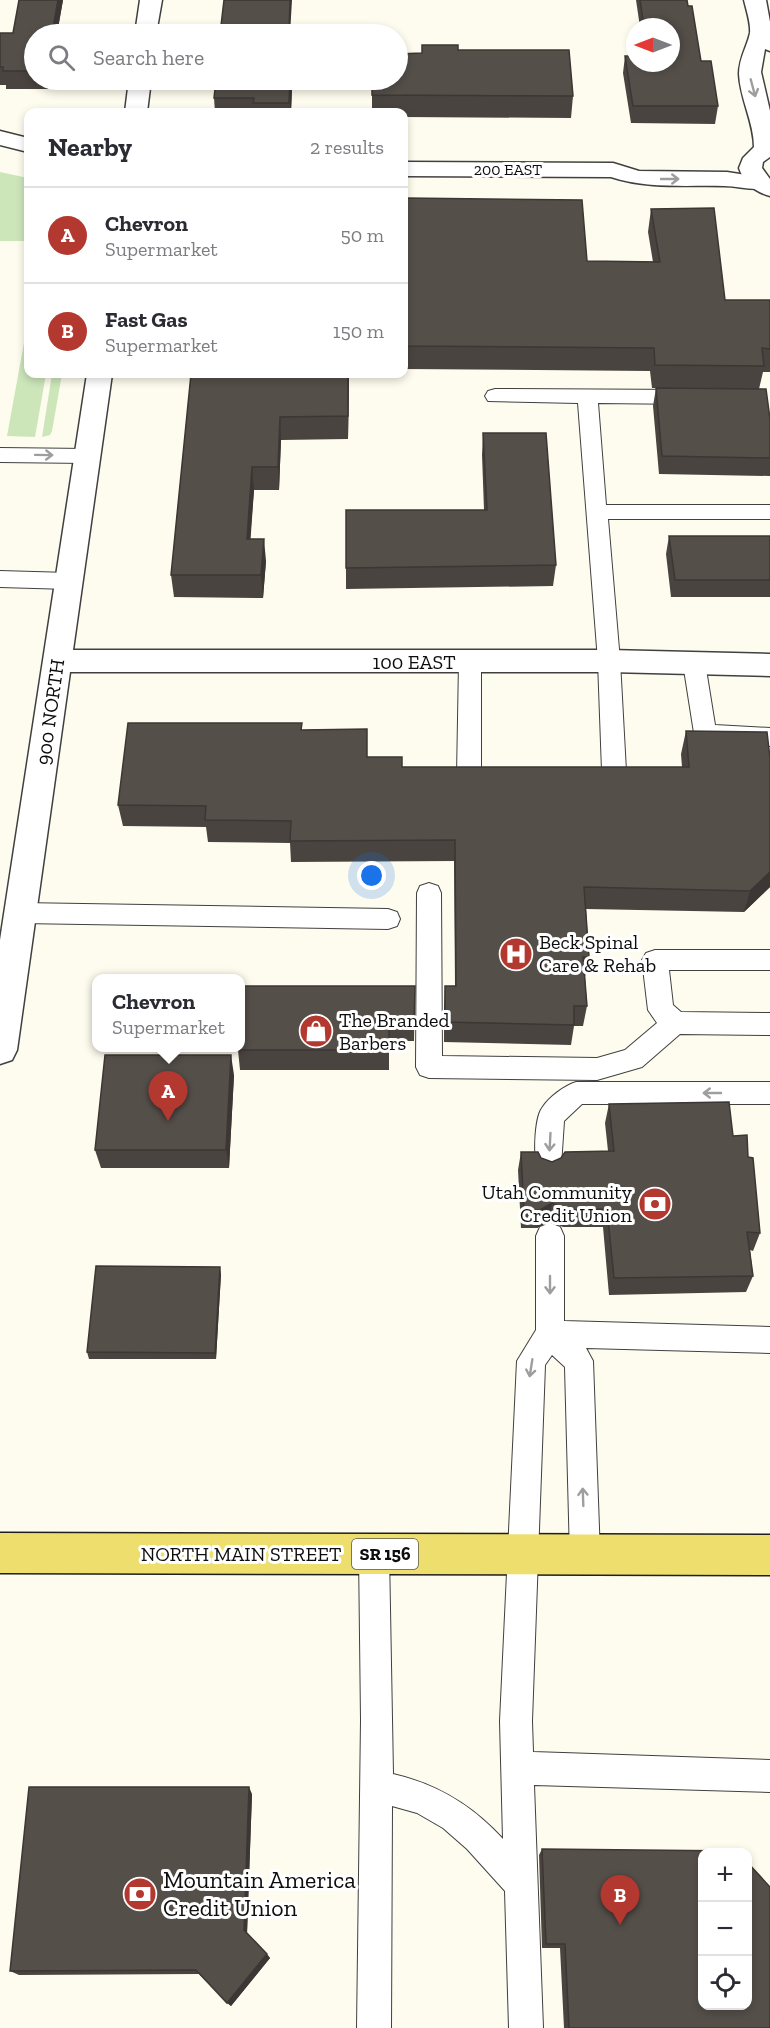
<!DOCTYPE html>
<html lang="en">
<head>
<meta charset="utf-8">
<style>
  body { margin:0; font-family:"Zilla Slab",serif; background:#f7f7f7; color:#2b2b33 }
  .controls { position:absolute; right:18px; bottom:18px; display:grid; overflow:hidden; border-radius:12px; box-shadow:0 3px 9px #0003 }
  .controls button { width:54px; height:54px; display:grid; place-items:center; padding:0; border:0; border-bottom:2px solid #e1e1e2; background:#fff; color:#2b2b33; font:30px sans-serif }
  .compass { position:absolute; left:626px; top:18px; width:54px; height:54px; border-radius:50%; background:#fff; box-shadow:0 3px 9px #0003; rotate:270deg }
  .you { position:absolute; left:372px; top:876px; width:21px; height:21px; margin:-15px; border:4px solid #fff; border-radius:50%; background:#1a73e8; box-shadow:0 0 0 9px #1a73e833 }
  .badge { display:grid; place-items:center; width:39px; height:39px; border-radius:50%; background:#b3382f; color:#fff; font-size:20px; font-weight:700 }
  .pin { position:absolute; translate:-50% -50px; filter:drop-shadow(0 2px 3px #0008) }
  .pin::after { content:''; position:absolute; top:32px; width:21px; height:18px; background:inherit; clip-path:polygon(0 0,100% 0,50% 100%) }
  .popup { position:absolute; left:92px; top:974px; width:153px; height:78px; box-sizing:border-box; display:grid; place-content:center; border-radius:12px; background:#fff; filter:drop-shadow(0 2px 4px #0005); font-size:20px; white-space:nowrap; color:#7c7c81 }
  .popup b { font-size:22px; color:#2b2b33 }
  .popup::after { content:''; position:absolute; left:50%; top:100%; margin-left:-12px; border:12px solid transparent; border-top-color:#fff }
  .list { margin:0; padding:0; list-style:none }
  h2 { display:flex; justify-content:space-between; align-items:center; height:78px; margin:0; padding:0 24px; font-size:26px }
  h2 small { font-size:20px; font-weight:400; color:#7c7c81 }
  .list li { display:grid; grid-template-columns:39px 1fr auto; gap:18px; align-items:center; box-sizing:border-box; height:96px; padding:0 24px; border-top:2px solid #e1e1e2 }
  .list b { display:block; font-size:22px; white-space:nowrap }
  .list p { margin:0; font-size:20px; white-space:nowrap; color:#7c7c81 }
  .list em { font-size:20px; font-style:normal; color:#7c7c81 }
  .icon { flex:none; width:33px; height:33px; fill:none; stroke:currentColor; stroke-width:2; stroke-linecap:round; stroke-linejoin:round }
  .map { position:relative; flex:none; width:770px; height:2028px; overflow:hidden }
  .search { position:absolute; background:#fff; box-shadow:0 3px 9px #0003; left:24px; top:24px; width:384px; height:66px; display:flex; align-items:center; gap:15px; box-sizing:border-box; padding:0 21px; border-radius:33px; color:#7c7c81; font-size:22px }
  .panel { position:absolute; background:#fff; box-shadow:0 3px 9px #0003; left:24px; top:108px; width:384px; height:270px; border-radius:12px }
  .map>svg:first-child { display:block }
  .green { fill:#cce6ba }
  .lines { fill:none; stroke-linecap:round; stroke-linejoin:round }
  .service-casing { stroke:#404040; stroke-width:2 }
  .minor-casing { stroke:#404040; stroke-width:3 }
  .tertiary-casing { stroke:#404040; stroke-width:3 }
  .primary-casing { stroke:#1e1e1e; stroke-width:3 }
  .service { fill:#fff; fill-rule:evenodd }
  .minor { fill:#fff; fill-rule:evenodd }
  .tertiary { fill:#fff; fill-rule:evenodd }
  .primary { fill:#eede6d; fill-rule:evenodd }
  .wall { fill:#494440 }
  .shaded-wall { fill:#3c3734 }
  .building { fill:#554f4a; stroke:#3c3734; stroke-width:1.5 }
  .oneway { stroke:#9e9e9e }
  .labels { text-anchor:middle; stroke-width:6; stroke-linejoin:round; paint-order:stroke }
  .far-street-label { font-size:16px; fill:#0d0d0d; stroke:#fff }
  .shield { fill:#fff; stroke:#565656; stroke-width:1.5 }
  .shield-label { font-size:18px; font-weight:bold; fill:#0d0d0d }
  .street-label { font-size:20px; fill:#0d0d0d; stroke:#fff }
  .poi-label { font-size:20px; fill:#0d0d0d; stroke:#fff; text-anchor:start }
  .near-poi-label { font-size:24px; fill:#0d0d0d; stroke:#fff; text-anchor:start }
</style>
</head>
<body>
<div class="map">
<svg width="770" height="2028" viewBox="0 0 770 2028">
  <rect width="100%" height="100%" fill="#fefcee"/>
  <path class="green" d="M 0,172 L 28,178 L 28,241 L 0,241 Z
    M 28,321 L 28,374 L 46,374 L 35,437 L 7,436 Z
    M 52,374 L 62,374 L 52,431 L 50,435 L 42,437 Z"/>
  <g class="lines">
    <defs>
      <path id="service" d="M 495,389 L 689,390 L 696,392 L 699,397 L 696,402 L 689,404 L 598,403 L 606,505 L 770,505 L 770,519 L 608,519 L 620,661 L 626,771 L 622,777 L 614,780 L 606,777 L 602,771 L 598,661 L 578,403 L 488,401 L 485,396 L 488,391 Z
        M 0,448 L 87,449 L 94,451 L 97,456 L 94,461 L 87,463 L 0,462 Z
        M 0,571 L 69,573 L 77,576 L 80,581 L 77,586 L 69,589 L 0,587 Z
        M 470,654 L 478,656 L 481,662 L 481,776 L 477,782 L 469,785 L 461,782 L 457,776 L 459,662 L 462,656 Z
        M 694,655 L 702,657 L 705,663 L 715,725 L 770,728 L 770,746 L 705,742 L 697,739 L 694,733 L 683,663 L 686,657 Z
        M 429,883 L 438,886 L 441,893 L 442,1056 L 597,1058 L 625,1050 L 657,1023 L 648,1010 L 642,960 L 646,953 L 655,950 L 770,950 L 770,970 L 669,970 L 673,1005 L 681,1012 L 770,1013 L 770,1035 L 680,1034 L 642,1067 L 597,1080 L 429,1078 L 420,1075 L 416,1067 L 417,893 L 420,886 Z
        M 20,903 L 388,909 L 397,912 L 400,919 L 397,926 L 388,929 L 20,923 L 11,920 L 8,913 L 11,906 Z
        M 576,1082 L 770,1082 L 770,1104 L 582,1104 L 564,1121 L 561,1166 L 557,1174 L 548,1178 L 539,1174 C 533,1163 534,1119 542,1108 C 549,1097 564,1086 576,1082 Z
        M 550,1223 L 560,1227 L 564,1236 L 564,1321 L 770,1327 L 770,1353 L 586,1348 L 593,1361 L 600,1556 L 596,1567 L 585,1571 L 574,1567 L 570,1556 L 565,1367 L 552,1355 L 545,1365 L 532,1721 L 533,1752 L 770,1760 L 770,1792 L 534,1785 L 543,2028 L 509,2028 L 505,1891 L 467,1849 L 443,1828 L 417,1813 L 392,1806 L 391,2028 L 357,2028 L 361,1720 L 359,1554 L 363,1543 L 374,1539 L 385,1543 L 389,1554 L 393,1774 C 437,1784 472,1805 503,1839 L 500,1721 L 517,1361 L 536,1330 L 536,1236 L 540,1227 Z"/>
      <path id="minor" d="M 140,0 L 162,0 L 156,34 L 135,34 Z
        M 129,80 L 151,80 L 147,112 L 125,112 Z
        M 0,131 L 28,138 L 28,152 L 0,145 Z
        M 404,162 L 613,163 L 639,171 L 727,172 L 766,178 L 770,183 L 766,188 C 752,191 738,186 724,186 C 686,185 647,189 611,177 L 404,176 Z
        M 87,374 L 112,374 L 73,650 L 609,650 L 770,654 L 770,676 L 609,672 L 70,672 L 17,1050 L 12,1060 L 0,1064 L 0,940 Z"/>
      <path id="tertiary" d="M 744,0 L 766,0 L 770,22 L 770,51 L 765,49 L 761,72 L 770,111 L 770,157 L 763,162 L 762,168 L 770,179 L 770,196 C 755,192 744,183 739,168 L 743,158 L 754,147 C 754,122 740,99 739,74 C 739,58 747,47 750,33 C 751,23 746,9 744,0 Z"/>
      <path id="primary" d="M 0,1533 L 770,1535 L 770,1575 L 0,1573 Z"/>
    </defs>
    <use href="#service" class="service-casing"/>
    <use href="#minor" class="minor-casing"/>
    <use href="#tertiary" class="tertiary-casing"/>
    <use href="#primary" class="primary-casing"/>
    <use href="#service" class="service"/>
    <use href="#minor" class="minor"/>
    <use href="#tertiary" class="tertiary"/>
    <use href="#primary" class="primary"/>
  </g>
  <path class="wall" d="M 63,0 L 57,34 L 34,34 L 34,80 L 50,80 L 48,89 L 6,89 L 6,85 L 0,85 L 0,33 L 13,33 Z
    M 636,0 L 687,0 L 701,61 L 718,106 L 715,124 L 631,123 L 623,73 L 625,56 L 671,63 L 671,27 L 640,27 Z
    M 458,50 L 573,96 L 571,118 L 404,117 L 404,112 L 372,112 L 372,80 L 422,53 Z
    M 292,88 L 291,112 L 215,112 L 214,98 Z
    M 404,198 L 587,261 L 653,262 L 648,232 L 651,209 L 725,300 L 770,300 L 770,372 L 763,372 L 759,389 L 652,388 L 650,371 L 404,369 Z
    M 191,374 L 349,374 L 348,439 L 281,440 L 279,490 L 254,490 L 250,539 L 266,561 L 263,598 L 174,597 L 171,575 Z
    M 656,388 L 770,419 L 770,476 L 659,474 L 653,406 Z
    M 483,433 L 556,565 L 553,586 L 346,589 L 346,568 L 484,510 L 482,455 Z
    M 669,536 L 770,536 L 770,597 L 671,597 L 666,554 Z
    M 302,723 L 302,730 L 367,757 L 402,767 L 682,767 L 681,754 L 686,731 L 770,887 L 744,912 L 586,909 L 589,957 L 585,977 L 587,1006 L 583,1026 L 574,1026 L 571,1045 L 444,1042 L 444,1006 L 445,986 L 455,986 L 454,861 L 291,862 L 290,843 L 208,842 L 206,827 L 123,826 L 118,805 Z
    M 415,986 L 414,1041 L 389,1041 L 389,1070 L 240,1070 L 238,1050 Z
    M 234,1075 L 229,1168 L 101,1168 L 95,1150 Z
    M 609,1104 L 733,1136 L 748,1157 L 760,1233 L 753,1251 L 750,1250 L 753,1276 L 746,1292 L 609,1295 L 603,1227 L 563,1227 L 549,1221 L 537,1228 L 521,1228 L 518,1170 L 521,1152 L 552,1162 L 608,1151 L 605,1123 Z
    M 221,1274 L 216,1359 L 89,1359 L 87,1352 Z
    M 252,1794 L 247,1933 L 270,1958 L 231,2006 L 199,1974 L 19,1975 L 10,1971 Z
    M 542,1849 L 769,2028 L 564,2028 L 560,1948 L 542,1948 L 539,1855 Z"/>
  <path class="shaded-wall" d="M 58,0 L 63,0 L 57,34 L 52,34 Z
    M 290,0 L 292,0 L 290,34 L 289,34 Z
    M 47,80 L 50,80 L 48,89 Z
    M 290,80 L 291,80 L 292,88 L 291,112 L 290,112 Z
    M 348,374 L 349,374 L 348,439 Z
    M 280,417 L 281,440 L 279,490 L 278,467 Z
    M 252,467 L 254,490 L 249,561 L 247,539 Z
    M 264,539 L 266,561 L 263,598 L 261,575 Z
    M 770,872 L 770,887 L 744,912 L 750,891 Z
    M 231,1055 L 234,1075 L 229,1168 L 226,1150 Z
    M 552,1203 L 549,1221 L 537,1228 L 540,1210 Z
    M 220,1267 L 221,1274 L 216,1359 L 215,1353 Z
    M 249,1787 L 252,1794 L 247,1934 L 244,1930 Z
    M 267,1954 L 270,1958 L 231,2006 L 227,2003 Z"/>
  <path class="building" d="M 19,0 L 58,0 L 52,34 L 34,34 L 34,71 L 3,71 L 3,67 L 0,67 L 0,33 L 13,33 Z
    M 224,0 L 290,0 L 289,34 L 220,34 Z
    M 640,0 L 687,0 L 688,6 L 692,6 L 701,61 L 711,61 L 718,106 L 633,106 L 625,56 L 635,56 L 635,63 L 671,63 L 671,27 L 644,27 Z
    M 422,45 L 458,45 L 458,50 L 569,50 L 573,96 L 372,95 L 372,80 L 398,80 L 398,54 L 422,53 Z
    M 216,80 L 290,80 L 289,103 L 253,103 L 254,98 L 214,98 Z
    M 404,198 L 582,200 L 587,261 L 660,262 L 651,209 L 714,208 L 725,300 L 770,300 L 770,349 L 762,348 L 764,366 L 655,365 L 654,348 L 404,346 Z
    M 191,374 L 348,374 L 348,416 L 280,417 L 278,467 L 252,467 L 247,539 L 264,539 L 261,575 L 171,575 Z
    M 656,388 L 766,389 L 770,419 L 770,458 L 662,456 Z
    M 483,433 L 546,433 L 556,565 L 346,568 L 346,510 L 487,510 Z
    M 669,536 L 770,536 L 770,580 L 675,580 Z
    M 128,723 L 302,723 L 301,730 L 367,729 L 367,757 L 402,757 L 402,767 L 689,767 L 686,731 L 767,732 L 770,758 L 770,872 L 750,891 L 584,887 L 589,957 L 583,957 L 587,1006 L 574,1006 L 574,1025 L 445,1022 L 445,986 L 456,986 L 455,840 L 290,841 L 291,821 L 205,820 L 206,806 L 118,805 Z
    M 241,986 L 415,986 L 414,1022 L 389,1021 L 389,1050 L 238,1050 L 238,1047 L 240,1047 Z
    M 105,1055 L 231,1055 L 226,1150 L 95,1150 Z
    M 729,1102 L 733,1136 L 747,1135 L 748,1157 L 753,1158 L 760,1233 L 747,1232 L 753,1276 L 614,1278 L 607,1209 L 566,1210 L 552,1203 L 540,1210 L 524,1211 L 521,1152 L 538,1152 L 541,1158 L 552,1162 L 561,1158 L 565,1152 L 614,1151 L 609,1104 Z
    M 96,1266 L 220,1267 L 215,1353 L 87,1352 Z
    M 29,1787 L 249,1787 L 244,1930 L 267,1954 L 227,2003 L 196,1970 L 10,1971 Z
    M 542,1849 L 738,1851 L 739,1852 L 702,1852 L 702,2006 L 747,2006 L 747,1862 L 770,1887 L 770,2027 L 769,2028 L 569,2028 L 565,1944 L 546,1944 Z"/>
  <defs><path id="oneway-shaft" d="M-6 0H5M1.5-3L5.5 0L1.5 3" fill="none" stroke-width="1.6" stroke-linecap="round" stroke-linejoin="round" transform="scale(1.5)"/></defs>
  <g class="oneway">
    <use href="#oneway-shaft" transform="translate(753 88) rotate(75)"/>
    <use href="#oneway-shaft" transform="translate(670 179)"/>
    <use href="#oneway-shaft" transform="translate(44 455) rotate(1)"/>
    <use href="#oneway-shaft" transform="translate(712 1093) rotate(180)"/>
    <use href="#oneway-shaft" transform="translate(550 1142) rotate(93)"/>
    <use href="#oneway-shaft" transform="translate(550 1285) rotate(90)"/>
    <use href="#oneway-shaft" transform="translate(531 1368) rotate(99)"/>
    <use href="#oneway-shaft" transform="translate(583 1497) rotate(-92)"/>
  </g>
  <defs>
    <symbol id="hospital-disc" viewBox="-11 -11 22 22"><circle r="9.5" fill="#b3382f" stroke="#fff"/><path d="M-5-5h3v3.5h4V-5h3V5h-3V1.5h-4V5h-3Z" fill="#fff"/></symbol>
    <symbol id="shop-disc" viewBox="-11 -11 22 22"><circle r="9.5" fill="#b3382f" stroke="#fff"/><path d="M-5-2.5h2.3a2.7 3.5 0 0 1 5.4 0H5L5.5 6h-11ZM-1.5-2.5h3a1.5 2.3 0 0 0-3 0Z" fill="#fff"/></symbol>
    <symbol id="bank-disc" viewBox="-11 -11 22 22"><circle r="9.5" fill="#b3382f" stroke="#fff"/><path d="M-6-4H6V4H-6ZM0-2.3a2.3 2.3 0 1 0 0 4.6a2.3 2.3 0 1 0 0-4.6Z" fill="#fff"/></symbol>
  </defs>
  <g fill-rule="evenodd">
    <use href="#hospital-disc" x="497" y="935" width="38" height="38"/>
    <use href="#shop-disc" x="297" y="1012" width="38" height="38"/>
    <use href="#bank-disc" x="636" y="1185" width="38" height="38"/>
    <use href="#bank-disc" x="121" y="1875" width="38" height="38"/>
  </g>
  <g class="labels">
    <g class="far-street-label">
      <text x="508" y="175">200 EAST</text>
    </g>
    <rect class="shield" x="352" y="1539" width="66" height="30" rx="4.5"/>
    <g class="shield-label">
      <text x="385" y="1560">SR 156</text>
    </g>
    <g class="street-label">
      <text x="414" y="669">100 EAST</text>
      <text transform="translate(50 712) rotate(-82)" y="7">900 NORTH</text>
      <text x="241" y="1561">NORTH MAIN STREET</text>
    </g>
    <g class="poi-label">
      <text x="539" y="949">Beck Spinal<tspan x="539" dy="23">Care &amp; Rehab</tspan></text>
      <text x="339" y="1027">The Branded<tspan x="339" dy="23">Barbers</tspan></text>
      <text x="632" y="1199" text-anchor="end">Utah Community<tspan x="632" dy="23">Credit Union</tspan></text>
    </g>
    <g class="near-poi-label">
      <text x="163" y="1888">Mountain America<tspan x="163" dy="28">Credit Union</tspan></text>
    </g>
  </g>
</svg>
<div class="controls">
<button>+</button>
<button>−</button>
<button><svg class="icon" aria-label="locate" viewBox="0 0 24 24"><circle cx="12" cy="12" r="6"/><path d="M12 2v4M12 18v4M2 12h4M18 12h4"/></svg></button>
</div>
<svg class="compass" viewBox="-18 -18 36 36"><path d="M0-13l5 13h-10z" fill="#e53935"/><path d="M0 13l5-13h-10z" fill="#7c7c81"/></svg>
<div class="you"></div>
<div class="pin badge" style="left:168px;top:1121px">A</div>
<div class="popup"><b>Chevron</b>Supermarket</div>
<div class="pin badge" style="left:620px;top:1925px">B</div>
<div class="search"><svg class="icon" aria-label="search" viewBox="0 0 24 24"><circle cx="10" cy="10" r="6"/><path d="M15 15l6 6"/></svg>Search here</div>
<section class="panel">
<h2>Nearby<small>2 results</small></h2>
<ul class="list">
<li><span class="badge">A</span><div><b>Chevron</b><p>Supermarket</p></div><em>50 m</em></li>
<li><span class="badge">B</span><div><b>Fast Gas</b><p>Supermarket</p></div><em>150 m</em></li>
</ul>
</section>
</div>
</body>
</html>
